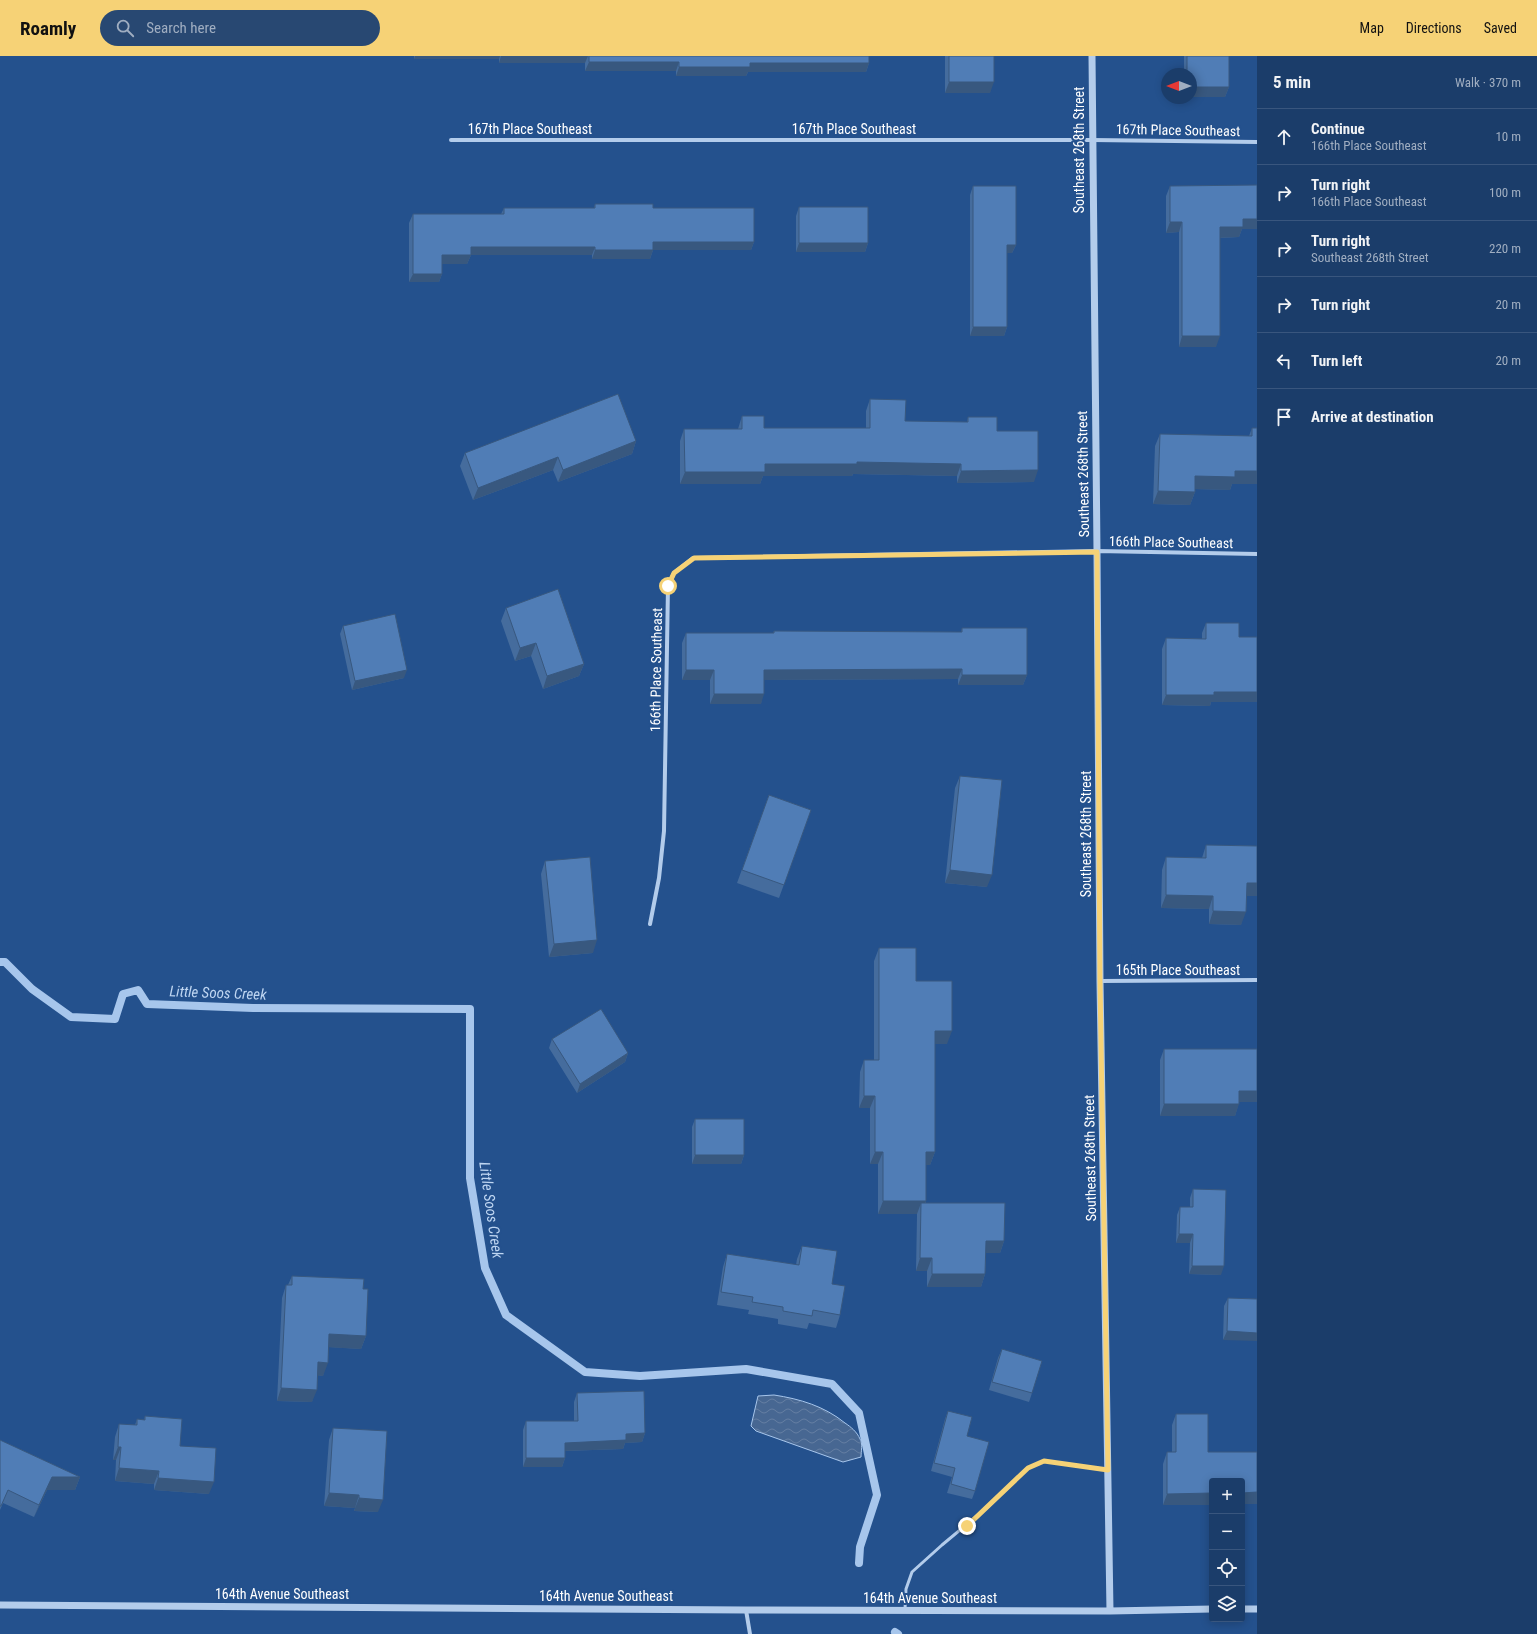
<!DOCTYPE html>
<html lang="en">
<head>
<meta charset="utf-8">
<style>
  body { margin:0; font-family:"Roboto Condensed",sans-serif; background:#284872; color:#f1f3f6 }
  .controls { position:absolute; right:12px; bottom:12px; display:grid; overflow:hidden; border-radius:4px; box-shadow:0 2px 10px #0003 }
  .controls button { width:36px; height:36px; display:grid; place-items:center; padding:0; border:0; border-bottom:1px solid #39567e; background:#1b3d6a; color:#f1f3f6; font:20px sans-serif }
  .compass { position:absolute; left:1161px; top:12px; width:36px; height:36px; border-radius:50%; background:#1b3d6a; box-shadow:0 2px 10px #0003; rotate:270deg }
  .stop { position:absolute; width:12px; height:12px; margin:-9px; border:3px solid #f6d276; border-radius:50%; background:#fff }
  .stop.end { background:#f6d276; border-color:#fff; box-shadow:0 1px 4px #0008 }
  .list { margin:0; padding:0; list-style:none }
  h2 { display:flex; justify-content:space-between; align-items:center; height:52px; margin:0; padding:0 16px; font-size:17px }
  h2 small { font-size:13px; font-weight:400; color:#a0aec1 }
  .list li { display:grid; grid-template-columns:26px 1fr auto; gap:12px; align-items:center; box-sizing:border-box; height:56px; padding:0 16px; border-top:1px solid #39567e }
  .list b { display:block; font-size:15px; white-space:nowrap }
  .list p { margin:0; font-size:13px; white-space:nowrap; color:#a0aec1 }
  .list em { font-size:13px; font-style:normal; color:#a0aec1 }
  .icon { flex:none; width:22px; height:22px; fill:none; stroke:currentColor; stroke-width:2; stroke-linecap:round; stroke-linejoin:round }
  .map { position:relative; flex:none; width:1257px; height:1578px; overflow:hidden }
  header { display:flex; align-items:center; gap:24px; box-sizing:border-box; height:56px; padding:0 20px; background:#f6d276; color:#111 }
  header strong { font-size:19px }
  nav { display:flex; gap:22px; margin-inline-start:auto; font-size:14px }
  .search { width:280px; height:36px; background:#284872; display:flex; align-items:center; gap:10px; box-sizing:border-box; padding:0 14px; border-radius:22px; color:#a0aec1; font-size:15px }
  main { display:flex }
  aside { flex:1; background:#1b3d6a }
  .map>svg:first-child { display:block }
  .water { fill:url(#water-waves); stroke:#a7c6ec }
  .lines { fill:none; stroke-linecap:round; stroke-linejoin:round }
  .stream { stroke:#a7c6ec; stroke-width:8 }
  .service { stroke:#b3cceb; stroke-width:3 }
  .minor { stroke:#b3cceb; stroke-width:4 }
  .tertiary { stroke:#b3cceb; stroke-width:7 }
  .wall { fill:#456c9d }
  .shaded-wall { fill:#38587f }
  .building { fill:#507db6; stroke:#38587f }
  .route { stroke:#f6d276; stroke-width:5 }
  .labels { text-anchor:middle; stroke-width:4; stroke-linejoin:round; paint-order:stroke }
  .street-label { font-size:14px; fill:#fff; stroke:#24518d }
  .water-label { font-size:15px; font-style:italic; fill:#bfd6f2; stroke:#24518d }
</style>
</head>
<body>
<header>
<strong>Roamly</strong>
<div class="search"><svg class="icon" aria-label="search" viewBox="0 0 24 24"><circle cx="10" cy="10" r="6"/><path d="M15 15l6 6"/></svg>Search here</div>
<nav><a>Map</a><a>Directions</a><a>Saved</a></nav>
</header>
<main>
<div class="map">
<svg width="1257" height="1578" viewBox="0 0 1257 1578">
  <defs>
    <pattern id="water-waves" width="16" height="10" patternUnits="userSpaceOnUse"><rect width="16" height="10" fill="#476792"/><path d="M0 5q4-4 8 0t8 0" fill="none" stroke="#637ea2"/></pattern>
  </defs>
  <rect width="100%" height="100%" fill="#24518d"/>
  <path class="water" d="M 774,1339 C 800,1343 824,1350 845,1367 C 851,1371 857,1376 860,1383 C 863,1387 861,1396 861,1401 L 843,1406 L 756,1375 L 751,1370 L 758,1340 Z"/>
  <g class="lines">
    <path class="stream" d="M 0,906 L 5,906 L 32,933 L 71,961 L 115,963 L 123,938 L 138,934 L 147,948 L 253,952 L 470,953 L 470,1122 L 485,1212 L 506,1259 L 585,1316 L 640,1320 L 746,1313 L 832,1328 L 859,1357 L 877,1439 L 860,1491 L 859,1507
      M 895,1576 L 898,1578"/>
    <path class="service" d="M 905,1553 L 906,1533 L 912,1516 L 942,1489 L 990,1449 L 1028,1412 L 1044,1405 L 1108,1414"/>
    <path class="minor" d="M 451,84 L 1092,84 L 1257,86
      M 650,868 L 659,822 L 664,775 L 668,530 L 674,517 L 693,502 L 1097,495 L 1257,498
      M 1100,925 L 1257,924
      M 746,1554 L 750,1578"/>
    <path class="tertiary" d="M 1092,0 L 1097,495 L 1100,925 L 1110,1555
      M 0,1549 L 746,1554 L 1110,1555 L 1212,1553
      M 1242,1553 L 1257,1553"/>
  </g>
  <path class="wall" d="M 414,0 L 869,0 L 869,7 L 866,16 L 748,16 L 746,20 L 676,20 L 676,15 L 585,15 L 585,7 L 499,7 L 499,3 L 414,3 Z
    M 945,0 L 994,0 L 990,37 L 945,37 Z
    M 1184,0 L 1229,0 L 1229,31 L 1225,41 L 1191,41 L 1191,18 L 1184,18 Z
    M 973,130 L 1016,189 L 1012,197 L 1007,197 L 1007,271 L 1004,280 L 970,280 L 970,139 Z
    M 1170,130 L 1257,173 L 1242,173 L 1239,181 L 1220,182 L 1216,291 L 1179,291 L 1179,176 L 1166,177 L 1166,140 Z
    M 595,148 L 653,152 L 754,186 L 751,194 L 653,194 L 650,203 L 592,203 L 592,199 L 471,199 L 467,208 L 442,208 L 442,218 L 439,226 L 409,226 L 409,167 L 413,158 L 501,158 L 504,152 L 594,152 Z
    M 799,151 L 868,187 L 865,196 L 796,196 L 796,160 Z
    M 870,343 L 905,365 L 967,366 L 968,361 L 997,375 L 1034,426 L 957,427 L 957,420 L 853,418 L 852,420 L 763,420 L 760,428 L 680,428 L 680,385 L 684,373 L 738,373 L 742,360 L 764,372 L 866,372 L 866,355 Z
    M 1252,372 L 1257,428 L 1232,428 L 1230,434 L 1195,433 L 1195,436 L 1190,449 L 1153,448 L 1155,390 L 1160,378 L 1249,380 Z
    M 636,385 L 632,398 L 558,426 L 553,414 L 473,444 L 460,410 L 465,397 Z
    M 506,552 L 584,608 L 579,620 L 543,633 L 531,600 L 515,605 L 501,565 Z
    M 1206,567 L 1239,581 L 1257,646 L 1211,646 L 1210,650 L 1162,649 L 1162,593 L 1166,582 L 1202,583 L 1202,577 Z
    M 343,570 L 404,622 L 352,634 L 340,578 Z
    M 962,572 L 1027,619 L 1023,629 L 958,629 L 958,623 L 764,624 L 761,648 L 710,648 L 710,624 L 682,624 L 682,587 L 686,577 L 773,577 L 774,575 L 961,576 Z
    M 960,720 L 987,831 L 945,827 L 955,732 Z
    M 769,739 L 811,754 L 779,842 L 737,827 Z
    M 1206,789 L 1257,790 L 1257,840 L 1246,840 L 1241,869 L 1209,868 L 1209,853 L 1161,852 L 1162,814 L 1166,801 L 1202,802 Z
    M 545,805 L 593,897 L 549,901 L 541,818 Z
    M 879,892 L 916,925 L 947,988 L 935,988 L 935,1096 L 930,1109 L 926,1109 L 926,1147 L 1004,1185 L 1000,1197 L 986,1197 L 985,1218 L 981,1231 L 927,1231 L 927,1215 L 916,1215 L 917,1160 L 917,1158 L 878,1158 L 878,1108 L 870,1108 L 870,1052 L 859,1052 L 860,1016 L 864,1004 L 874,1004 L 874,905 Z
    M 552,983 L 628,997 L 625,1006 L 577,1037 L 549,992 Z
    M 1164,993 L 1257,993 L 1257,1046 L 1239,1046 L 1235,1060 L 1160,1060 L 1160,1004 Z
    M 695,1063 L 744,1099 L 741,1108 L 692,1108 L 692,1071 Z
    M 1193,1133 L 1221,1219 L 1189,1218 L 1190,1187 L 1176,1187 L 1177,1159 L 1180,1151 L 1190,1151 L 1190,1142 Z
    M 802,1190 L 832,1228 L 840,1259 L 836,1272 L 809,1267 L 807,1273 L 778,1268 L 778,1263 L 748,1258 L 749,1254 L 717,1249 L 723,1211 L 727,1198 L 796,1209 L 797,1203 Z
    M 292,1220 L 363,1233 L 366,1280 L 361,1293 L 329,1291 L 323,1320 L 317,1319 L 312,1346 L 277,1345 L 282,1242 L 286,1229 L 288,1229 Z
    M 1228,1242 L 1257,1243 L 1223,1284 L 1224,1250 Z
    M 1002,1293 L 1032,1337 L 1029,1346 L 989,1334 L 998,1302 Z
    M 577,1337 L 645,1377 L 642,1386 L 625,1387 L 623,1393 L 565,1395 L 565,1402 L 562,1411 L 523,1411 L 523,1374 L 526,1365 L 574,1365 L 574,1346 Z
    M 948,1355 L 967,1380 L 975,1435 L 972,1443 L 947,1437 L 952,1421 L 931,1415 L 945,1363 Z
    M 1176,1358 L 1208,1396 L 1212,1425 L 1212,1449 L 1163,1449 L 1163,1408 L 1167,1396 L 1172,1396 L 1172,1369 Z
    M 145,1360 L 180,1390 L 209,1438 L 154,1434 L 154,1428 L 115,1425 L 116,1404 L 113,1404 L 115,1381 L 119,1368 L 135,1369 L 137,1363 L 144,1364 Z
    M 333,1372 L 378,1456 L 354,1455 L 355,1452 L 324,1450 L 329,1384 Z
    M 0,1384 L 80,1421 L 75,1434 L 47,1434 L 34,1461 L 3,1447 L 0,1454 Z"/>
  <path class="shaded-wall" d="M 415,0 L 500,0 L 499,3 L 414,3 Z
    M 501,0 L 588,0 L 585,7 L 499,7 Z
    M 589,6 L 679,6 L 676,15 L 585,15 Z
    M 750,7 L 869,7 L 866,16 L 748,16 L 746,20 L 676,20 L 679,11 Z
    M 949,26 L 994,26 L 990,37 L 945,37 Z
    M 1191,31 L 1229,31 L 1225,41 L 1191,41 Z
    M 1243,163 L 1257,163 L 1257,173 L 1242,173 L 1239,181 L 1216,182 L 1220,171 Z
    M 1170,166 L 1182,166 L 1179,176 L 1166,177 Z
    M 653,186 L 754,186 L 751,194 L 653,194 L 650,203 L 592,203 L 595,194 Z
    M 799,187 L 868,187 L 865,196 L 796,196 Z
    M 1007,189 L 1016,189 L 1012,197 L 1004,197 Z
    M 471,191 L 595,191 L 592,199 L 471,199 L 467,208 L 439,208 L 442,199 Z
    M 413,218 L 442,218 L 439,226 L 409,226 Z
    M 973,271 L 1007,271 L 1004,280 L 970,280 Z
    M 1182,280 L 1220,280 L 1216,291 L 1179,291 Z
    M 636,385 L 632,398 L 558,426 L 563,414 Z
    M 558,401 L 553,414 L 473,444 L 478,432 Z
    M 857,406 L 961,408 L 957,420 L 853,418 L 852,420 L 763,420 L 760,428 L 680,428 L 685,416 L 765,408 Z
    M 1038,414 L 1034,426 L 957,427 L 961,415 Z
    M 1235,415 L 1257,415 L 1257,428 L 1232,428 L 1230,434 L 1191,433 L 1195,420 Z
    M 1158,435 L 1195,436 L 1190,449 L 1153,448 Z
    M 536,587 L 531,600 L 515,605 L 520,592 Z
    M 584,608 L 579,620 L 543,633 L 547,620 Z
    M 962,613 L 958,623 L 761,624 L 764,614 Z
    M 407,614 L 404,622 L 352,634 L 355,625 Z
    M 686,614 L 714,614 L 710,624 L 682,624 Z
    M 962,619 L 1027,619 L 1023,629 L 958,629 Z
    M 1214,636 L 1257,636 L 1257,646 L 1211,646 L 1210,650 L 1162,649 L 1166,639 Z
    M 714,638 L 764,638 L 761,648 L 710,648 Z
    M 950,814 L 992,819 L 987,831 L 945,827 Z
    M 1247,827 L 1257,827 L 1257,840 L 1242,840 Z
    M 1166,839 L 1213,840 L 1209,853 L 1161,852 Z
    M 1213,855 L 1246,856 L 1241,869 L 1209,868 Z
    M 597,884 L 593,897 L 549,901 L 554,888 Z
    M 935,975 L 952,975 L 947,988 L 930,988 Z
    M 628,997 L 625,1006 L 577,1037 L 580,1028 Z
    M 1239,1035 L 1257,1035 L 1257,1046 L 1235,1046 Z
    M 864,1040 L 875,1040 L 870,1052 L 859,1052 Z
    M 1164,1048 L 1239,1048 L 1235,1060 L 1160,1060 Z
    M 875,1096 L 883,1096 L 878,1108 L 870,1108 Z
    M 926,1096 L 935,1096 L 930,1109 L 922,1109 Z
    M 695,1099 L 744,1099 L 741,1108 L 692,1108 Z
    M 883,1145 L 926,1145 L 922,1158 L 921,1147 L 917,1158 L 878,1158 Z
    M 1179,1178 L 1193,1178 L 1190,1187 L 1176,1187 Z
    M 986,1185 L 1004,1185 L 1000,1197 L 981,1197 Z
    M 920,1202 L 932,1202 L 927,1215 L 916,1215 Z
    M 1192,1210 L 1224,1210 L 1221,1219 L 1189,1218 Z
    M 932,1218 L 985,1218 L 981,1231 L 927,1231 Z
    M 1227,1275 L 1257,1277 L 1257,1285 L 1223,1284 Z
    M 329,1278 L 366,1280 L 361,1293 L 324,1291 Z
    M 318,1306 L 328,1307 L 323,1320 L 313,1319 Z
    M 281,1332 L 317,1334 L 312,1346 L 277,1345 Z
    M 645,1377 L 642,1386 L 625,1387 L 623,1393 L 562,1395 L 565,1387 L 626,1378 Z
    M 118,1391 L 121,1391 L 116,1404 L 113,1404 Z
    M 526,1402 L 565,1402 L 562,1411 L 523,1411 Z
    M 119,1412 L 159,1415 L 154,1428 L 115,1425 Z
    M 52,1421 L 80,1421 L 75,1434 L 47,1434 L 34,1461 L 39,1449 Z
    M 158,1422 L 214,1426 L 209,1438 L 154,1434 Z
    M 1257,1436 L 1257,1448 L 1242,1448 L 1242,1437 Z
    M 329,1437 L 359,1439 L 355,1452 L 324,1450 Z
    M 1212,1437 L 1212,1449 L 1163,1449 L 1167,1438 Z
    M 359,1442 L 383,1444 L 378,1456 L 354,1455 Z"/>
  <path class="building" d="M 589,0 L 869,0 L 869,7 L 750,7 L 750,11 L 679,11 L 679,6 L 589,6 Z
    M 949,0 L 994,0 L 994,26 L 949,26 Z
    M 1187,0 L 1229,0 L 1229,31 L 1191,31 L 1191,18 L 1187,18 Z
    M 1257,129 L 1257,163 L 1243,163 L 1243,171 L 1220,171 L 1220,280 L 1182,280 L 1182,166 L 1170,166 L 1170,130 Z
    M 973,130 L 1016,130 L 1016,189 L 1007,189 L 1007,271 L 973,271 Z
    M 595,148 L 653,148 L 653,152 L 754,152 L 754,186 L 653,186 L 653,194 L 595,194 L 595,191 L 471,191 L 471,199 L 442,199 L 442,218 L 413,218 L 413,158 L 504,158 L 504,152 L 595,152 Z
    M 799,151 L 868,151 L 868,187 L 799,187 Z
    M 618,338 L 636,385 L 563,414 L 558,401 L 478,432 L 465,397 Z
    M 870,343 L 906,344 L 905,365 L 968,366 L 968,361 L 997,361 L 997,375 L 1038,375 L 1038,414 L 961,415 L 961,408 L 857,406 L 857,408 L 765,408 L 765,416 L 685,416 L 684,373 L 742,373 L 742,360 L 764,360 L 764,372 L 870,372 Z
    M 1252,372 L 1257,372 L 1257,415 L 1235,415 L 1235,421 L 1195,420 L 1195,436 L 1158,435 L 1160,378 L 1252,380 Z
    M 558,533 L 584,608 L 547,620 L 536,587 L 520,592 L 506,552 Z
    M 395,558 L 407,614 L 355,625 L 343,570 Z
    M 1206,567 L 1239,567 L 1239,581 L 1257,581 L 1257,636 L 1214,636 L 1214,639 L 1166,639 L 1166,582 L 1206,583 Z
    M 962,572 L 1027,572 L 1027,619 L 962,619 L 962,613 L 764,614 L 764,638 L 714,638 L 714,614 L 686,614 L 686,577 L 774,577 L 774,575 L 962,576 Z
    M 960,720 L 1002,724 L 992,819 L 950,814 Z
    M 769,739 L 811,754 L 784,829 L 742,814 Z
    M 1206,789 L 1257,790 L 1257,827 L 1247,827 L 1246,856 L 1213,855 L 1213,840 L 1166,839 L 1166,801 L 1206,802 Z
    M 590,801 L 597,884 L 554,888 L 545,805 Z
    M 879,892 L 916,892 L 916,925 L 952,925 L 952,975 L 935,975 L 935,1096 L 926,1096 L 926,1145 L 883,1145 L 883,1096 L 875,1096 L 875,1040 L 864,1040 L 864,1004 L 879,1004 Z
    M 601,953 L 628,997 L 580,1028 L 552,983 Z
    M 1164,993 L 1257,993 L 1257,1035 L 1239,1035 L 1239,1048 L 1164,1048 Z
    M 695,1063 L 744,1063 L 744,1099 L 695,1099 Z
    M 1193,1133 L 1226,1134 L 1224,1210 L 1192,1210 L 1193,1178 L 1179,1178 L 1180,1151 L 1193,1151 Z
    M 921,1147 L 1005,1147 L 1004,1185 L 986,1185 L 985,1218 L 932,1218 L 932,1202 L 920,1202 Z
    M 802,1190 L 837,1195 L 832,1228 L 845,1230 L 840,1259 L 813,1254 L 812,1260 L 783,1255 L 783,1251 L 752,1246 L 753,1241 L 721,1236 L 727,1198 L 799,1209 Z
    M 292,1220 L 364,1223 L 363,1233 L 368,1233 L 366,1280 L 329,1278 L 328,1307 L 318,1306 L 317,1334 L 281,1332 L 286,1229 L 292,1229 Z
    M 1228,1242 L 1257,1243 L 1257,1277 L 1227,1275 Z
    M 1002,1293 L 1042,1305 L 1032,1337 L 992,1326 Z
    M 644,1335 L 645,1377 L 626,1378 L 626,1384 L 565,1387 L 565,1402 L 526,1402 L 526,1365 L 578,1365 L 577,1337 Z
    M 948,1355 L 972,1361 L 967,1380 L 989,1386 L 975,1435 L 951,1428 L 955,1412 L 934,1407 Z
    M 1176,1358 L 1208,1358 L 1208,1396 L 1257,1396 L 1257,1436 L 1242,1437 L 1242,1425 L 1212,1425 L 1212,1437 L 1167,1438 L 1167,1396 L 1176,1396 Z
    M 145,1360 L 182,1363 L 180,1390 L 216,1392 L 214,1426 L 158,1422 L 159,1415 L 119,1412 L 121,1391 L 118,1391 L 119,1368 L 137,1369 L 137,1363 L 145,1364 Z
    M 333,1372 L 387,1375 L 383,1444 L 359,1442 L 359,1439 L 329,1437 Z
    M 0,1384 L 80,1421 L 52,1421 L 39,1449 L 8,1434 L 1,1450 L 0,1450 Z"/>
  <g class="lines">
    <path class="route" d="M 668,530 L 674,517 L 694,502 L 1097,496 L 1100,925 L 1108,1414 L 1044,1405 L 1028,1412 L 967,1470"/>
  </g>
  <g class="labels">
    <g class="street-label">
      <text x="530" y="78">167th Place Southeast</text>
      <text x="854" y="78">167th Place Southeast</text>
      <text transform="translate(1178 74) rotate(1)" y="5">167th Place Southeast</text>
      <text transform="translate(1079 94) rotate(-90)" y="5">Southeast 268th Street</text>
      <text transform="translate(1083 418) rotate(-91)" y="5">Southeast 268th Street</text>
      <text transform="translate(1171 486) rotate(1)" y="5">166th Place Southeast</text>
      <text transform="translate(656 614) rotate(-89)" y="5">166th Place Southeast</text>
      <text transform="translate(1086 778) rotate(-90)" y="5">Southeast 268th Street</text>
      <text x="1178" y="919">165th Place Southeast</text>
      <text transform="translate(1090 1102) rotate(-91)" y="5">Southeast 268th Street</text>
      <text x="282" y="1543">164th Avenue Southeast</text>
      <text x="606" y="1545">164th Avenue Southeast</text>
      <text x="930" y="1547">164th Avenue Southeast</text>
    </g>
    <g class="water-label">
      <text transform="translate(218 937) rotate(2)" y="5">Little Soos Creek</text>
      <text transform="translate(491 1154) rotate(82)" y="5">Little Soos Creek</text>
    </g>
  </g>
</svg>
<div class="controls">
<button>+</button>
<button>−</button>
<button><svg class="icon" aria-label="locate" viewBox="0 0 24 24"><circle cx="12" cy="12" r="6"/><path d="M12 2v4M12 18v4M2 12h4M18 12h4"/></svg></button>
<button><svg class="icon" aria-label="layers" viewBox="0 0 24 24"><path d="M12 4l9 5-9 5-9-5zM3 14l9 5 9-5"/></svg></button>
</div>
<svg class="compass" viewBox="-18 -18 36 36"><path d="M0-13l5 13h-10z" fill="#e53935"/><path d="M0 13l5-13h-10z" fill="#a0aec1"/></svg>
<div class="stop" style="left:668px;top:530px"></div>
<div class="stop end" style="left:967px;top:1470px"></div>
</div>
<aside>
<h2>5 min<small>Walk · 370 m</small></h2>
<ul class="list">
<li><svg class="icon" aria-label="ahead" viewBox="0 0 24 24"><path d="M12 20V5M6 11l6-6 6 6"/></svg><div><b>Continue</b><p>166th Place Southeast</p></div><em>10 m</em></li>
<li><svg class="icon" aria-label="right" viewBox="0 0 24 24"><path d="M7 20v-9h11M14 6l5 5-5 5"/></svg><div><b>Turn right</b><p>166th Place Southeast</p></div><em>100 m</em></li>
<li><svg class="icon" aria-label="right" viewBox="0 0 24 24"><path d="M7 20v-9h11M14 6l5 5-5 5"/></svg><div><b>Turn right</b><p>Southeast 268th Street</p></div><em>220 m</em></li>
<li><svg class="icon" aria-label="right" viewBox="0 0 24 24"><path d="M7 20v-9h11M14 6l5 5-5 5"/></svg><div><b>Turn right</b></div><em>20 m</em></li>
<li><svg class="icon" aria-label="left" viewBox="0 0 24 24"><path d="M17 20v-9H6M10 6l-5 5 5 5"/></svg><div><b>Turn left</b></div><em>20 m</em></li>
<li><svg class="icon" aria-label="arrive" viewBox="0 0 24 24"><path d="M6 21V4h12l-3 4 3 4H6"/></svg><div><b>Arrive at destination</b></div></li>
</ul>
</aside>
</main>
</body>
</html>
